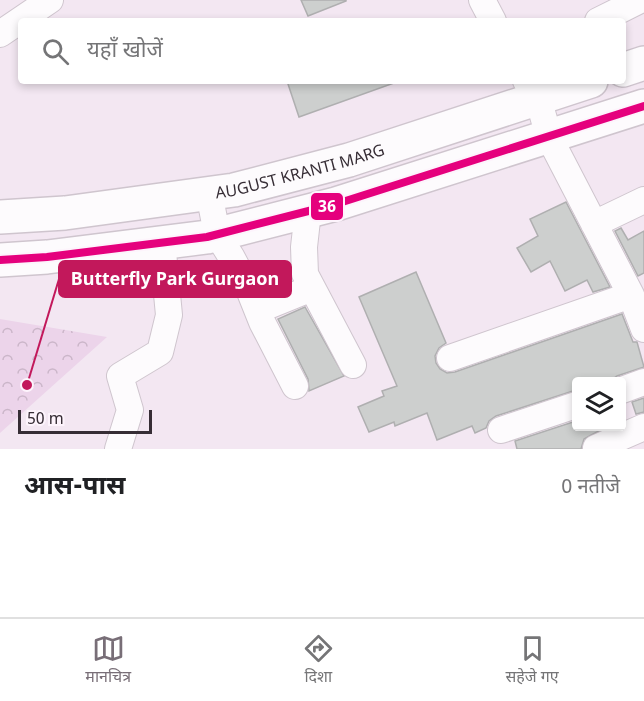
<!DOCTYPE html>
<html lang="hi">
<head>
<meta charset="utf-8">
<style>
  body { margin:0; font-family:Georgia,"Noto Sans Devanagari",serif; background:#f2f2f2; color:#202124 }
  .controls { position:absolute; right:18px; bottom:18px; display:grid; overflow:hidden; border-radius:6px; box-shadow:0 3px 9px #0003 }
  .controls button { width:54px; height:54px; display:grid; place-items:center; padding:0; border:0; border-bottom:2px solid #e0e0e0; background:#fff; color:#202124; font:30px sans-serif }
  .scale { position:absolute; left:18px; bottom:15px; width:134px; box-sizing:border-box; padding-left:6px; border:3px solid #362d35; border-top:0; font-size:16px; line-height:21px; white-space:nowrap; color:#362d35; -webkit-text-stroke:4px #fdf4fc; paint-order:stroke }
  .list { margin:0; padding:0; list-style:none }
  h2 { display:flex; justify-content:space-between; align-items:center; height:78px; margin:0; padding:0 24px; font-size:26px }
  h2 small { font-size:20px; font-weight:400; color:#757577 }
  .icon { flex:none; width:33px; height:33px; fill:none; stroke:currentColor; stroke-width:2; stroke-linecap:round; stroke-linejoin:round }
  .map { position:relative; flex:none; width:644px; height:449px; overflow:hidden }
  .search { position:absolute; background:#fff; box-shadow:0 3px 9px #0003; left:18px; right:18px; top:18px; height:66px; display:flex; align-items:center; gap:15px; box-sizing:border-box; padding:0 21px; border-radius:6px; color:#757577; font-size:22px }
  .sheet { height:168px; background:#fff }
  nav { display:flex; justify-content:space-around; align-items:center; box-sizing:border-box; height:84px; border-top:2px solid #e0e0e0; background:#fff; font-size:16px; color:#757577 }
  nav a { display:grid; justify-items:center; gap:3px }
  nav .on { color:#786e77 }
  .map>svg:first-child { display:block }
  .forest { fill:url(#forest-crowns) }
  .building { fill:#cdcfce; stroke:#afafb0; stroke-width:1.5 }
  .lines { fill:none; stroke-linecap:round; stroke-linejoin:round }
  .minor-casing { stroke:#cfc5ce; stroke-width:28 }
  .major-casing { stroke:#cfc5ce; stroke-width:36 }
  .minor { stroke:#fdfbfd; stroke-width:26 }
  .major { stroke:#fdfbfd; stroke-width:33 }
  .bus-1-casing { stroke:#fdf4fc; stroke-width:12 }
  .bus-1 { stroke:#e5007d; stroke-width:8 }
  .labels { text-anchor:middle; stroke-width:4.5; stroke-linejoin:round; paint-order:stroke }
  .street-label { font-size:16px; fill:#362d35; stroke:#fdf4fc }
  .leader { fill:none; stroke:#c2185b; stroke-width:2 }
  .callout-dot { fill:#c2185b; stroke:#fdf4fc; stroke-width:2 }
  .callout { fill:#c2185b; stroke:#c2185b; stroke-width:2 }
  .callout-label { font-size:18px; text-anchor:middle; font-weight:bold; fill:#fff }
  .line-badge { stroke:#fdf4fc; stroke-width:2 }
  .badge-label { font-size:16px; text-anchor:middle; font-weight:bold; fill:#fff }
</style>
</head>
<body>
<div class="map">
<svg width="644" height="449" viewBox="0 0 644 449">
  <defs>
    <pattern id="forest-crowns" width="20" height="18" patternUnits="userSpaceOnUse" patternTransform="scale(1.5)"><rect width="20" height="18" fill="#ecd4ea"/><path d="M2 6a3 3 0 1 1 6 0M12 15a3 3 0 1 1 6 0" fill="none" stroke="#cbb6c9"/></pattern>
  </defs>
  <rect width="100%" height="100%" fill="#f3e7f2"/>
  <path class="forest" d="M 0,319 L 107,337 L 0,433 Z"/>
  <path class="building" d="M 301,0 L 346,0 L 346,1 L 308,16 Z
    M 287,81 L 394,81 L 394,83 L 299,117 Z
    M 566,202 L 581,231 L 610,287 L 593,292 L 587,280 L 565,291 L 550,261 L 531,272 L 517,248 L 538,236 L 530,219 Z
    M 621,228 L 628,240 L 644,231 L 644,273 L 638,276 L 615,231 Z
    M 416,272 L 446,343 L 439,348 L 435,356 L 436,363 L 440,369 L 447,373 L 455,372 L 622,314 L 633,342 L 637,342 L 644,367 L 617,376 L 610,381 L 576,381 L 576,390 L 496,416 L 489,421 L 486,428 L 475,433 L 472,426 L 437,440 L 427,413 L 395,426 L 394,422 L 369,432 L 358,407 L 384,396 L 382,391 L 397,386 L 359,297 Z
    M 305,307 L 344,376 L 309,391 L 308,379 L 278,319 Z
    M 644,398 L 644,412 L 636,414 L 632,402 Z
    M 576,421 L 576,426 L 608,426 L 584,439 L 581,449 L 517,449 L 515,441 Z"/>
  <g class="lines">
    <defs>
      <path id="minor" d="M 482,0 L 493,21
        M 598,21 L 640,0
        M 0,34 L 50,0
        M 526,81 L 538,98 L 549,137 L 631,295 L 644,329
        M 209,193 L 217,234 L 232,258 L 250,292 L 262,322 L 295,386
        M 308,211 L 304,247 L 305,274 L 353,365
        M 594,224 L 644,200
        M 258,310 L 312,288
        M 450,358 L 631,295
        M 622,390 L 644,382
        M 501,430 L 576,405
        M 596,448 L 644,427
        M 118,449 L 130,410 L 120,376 L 160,352 L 169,315 L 162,242"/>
      <g id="major">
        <path d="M 623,70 L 644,63"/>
        <path id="s1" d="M 0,217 L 65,213 L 234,190 L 349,160 L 591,81"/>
        <path d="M 0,260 L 47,257 L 207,237 L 336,204 L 644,106"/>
      </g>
    </defs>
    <use href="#minor" class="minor-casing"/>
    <use href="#major" class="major-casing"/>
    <use href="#minor" class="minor"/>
    <use href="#major" class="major"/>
    <defs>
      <path id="bus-1" d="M 0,260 L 47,257 L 207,237 L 336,204 L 644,106"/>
    </defs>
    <use href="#bus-1" class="bus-1-casing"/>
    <use href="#bus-1" class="bus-1"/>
  </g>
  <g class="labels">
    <g class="street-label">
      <text dy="6" stroke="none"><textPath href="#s1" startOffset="304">AUGUST KRANTI MARG</textPath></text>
    </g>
  </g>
  <path class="leader" d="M27 385L59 279"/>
  <circle class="callout-dot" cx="27" cy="385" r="6"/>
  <rect class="callout" x="59" y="261" width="232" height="36" rx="6"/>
  <g class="callout-label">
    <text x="175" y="285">Butterfly Park Gurgaon</text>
  </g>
  <rect class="line-badge" x="310" y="192" width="34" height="29" rx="6" fill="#e5007d"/>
  <g class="badge-label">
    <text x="327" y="212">36</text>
  </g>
</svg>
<div class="controls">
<button><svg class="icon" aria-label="layers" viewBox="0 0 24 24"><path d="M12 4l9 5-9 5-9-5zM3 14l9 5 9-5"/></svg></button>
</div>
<div class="scale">50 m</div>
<div class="search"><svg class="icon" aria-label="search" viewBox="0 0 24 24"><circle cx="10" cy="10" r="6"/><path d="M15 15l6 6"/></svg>यहाँ खोजें</div>
</div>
<section class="sheet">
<h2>आस-पास<small>0 नतीजे</small></h2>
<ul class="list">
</ul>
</section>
<nav>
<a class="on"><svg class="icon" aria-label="map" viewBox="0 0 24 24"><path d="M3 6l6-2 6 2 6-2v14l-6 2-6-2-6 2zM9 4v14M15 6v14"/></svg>मानचित्र</a>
<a><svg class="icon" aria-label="directions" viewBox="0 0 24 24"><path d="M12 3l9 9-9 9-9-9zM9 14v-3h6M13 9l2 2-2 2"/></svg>दिशा</a>
<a><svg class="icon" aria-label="saved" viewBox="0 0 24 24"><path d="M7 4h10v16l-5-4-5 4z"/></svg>सहेजे गए</a>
</nav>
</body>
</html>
